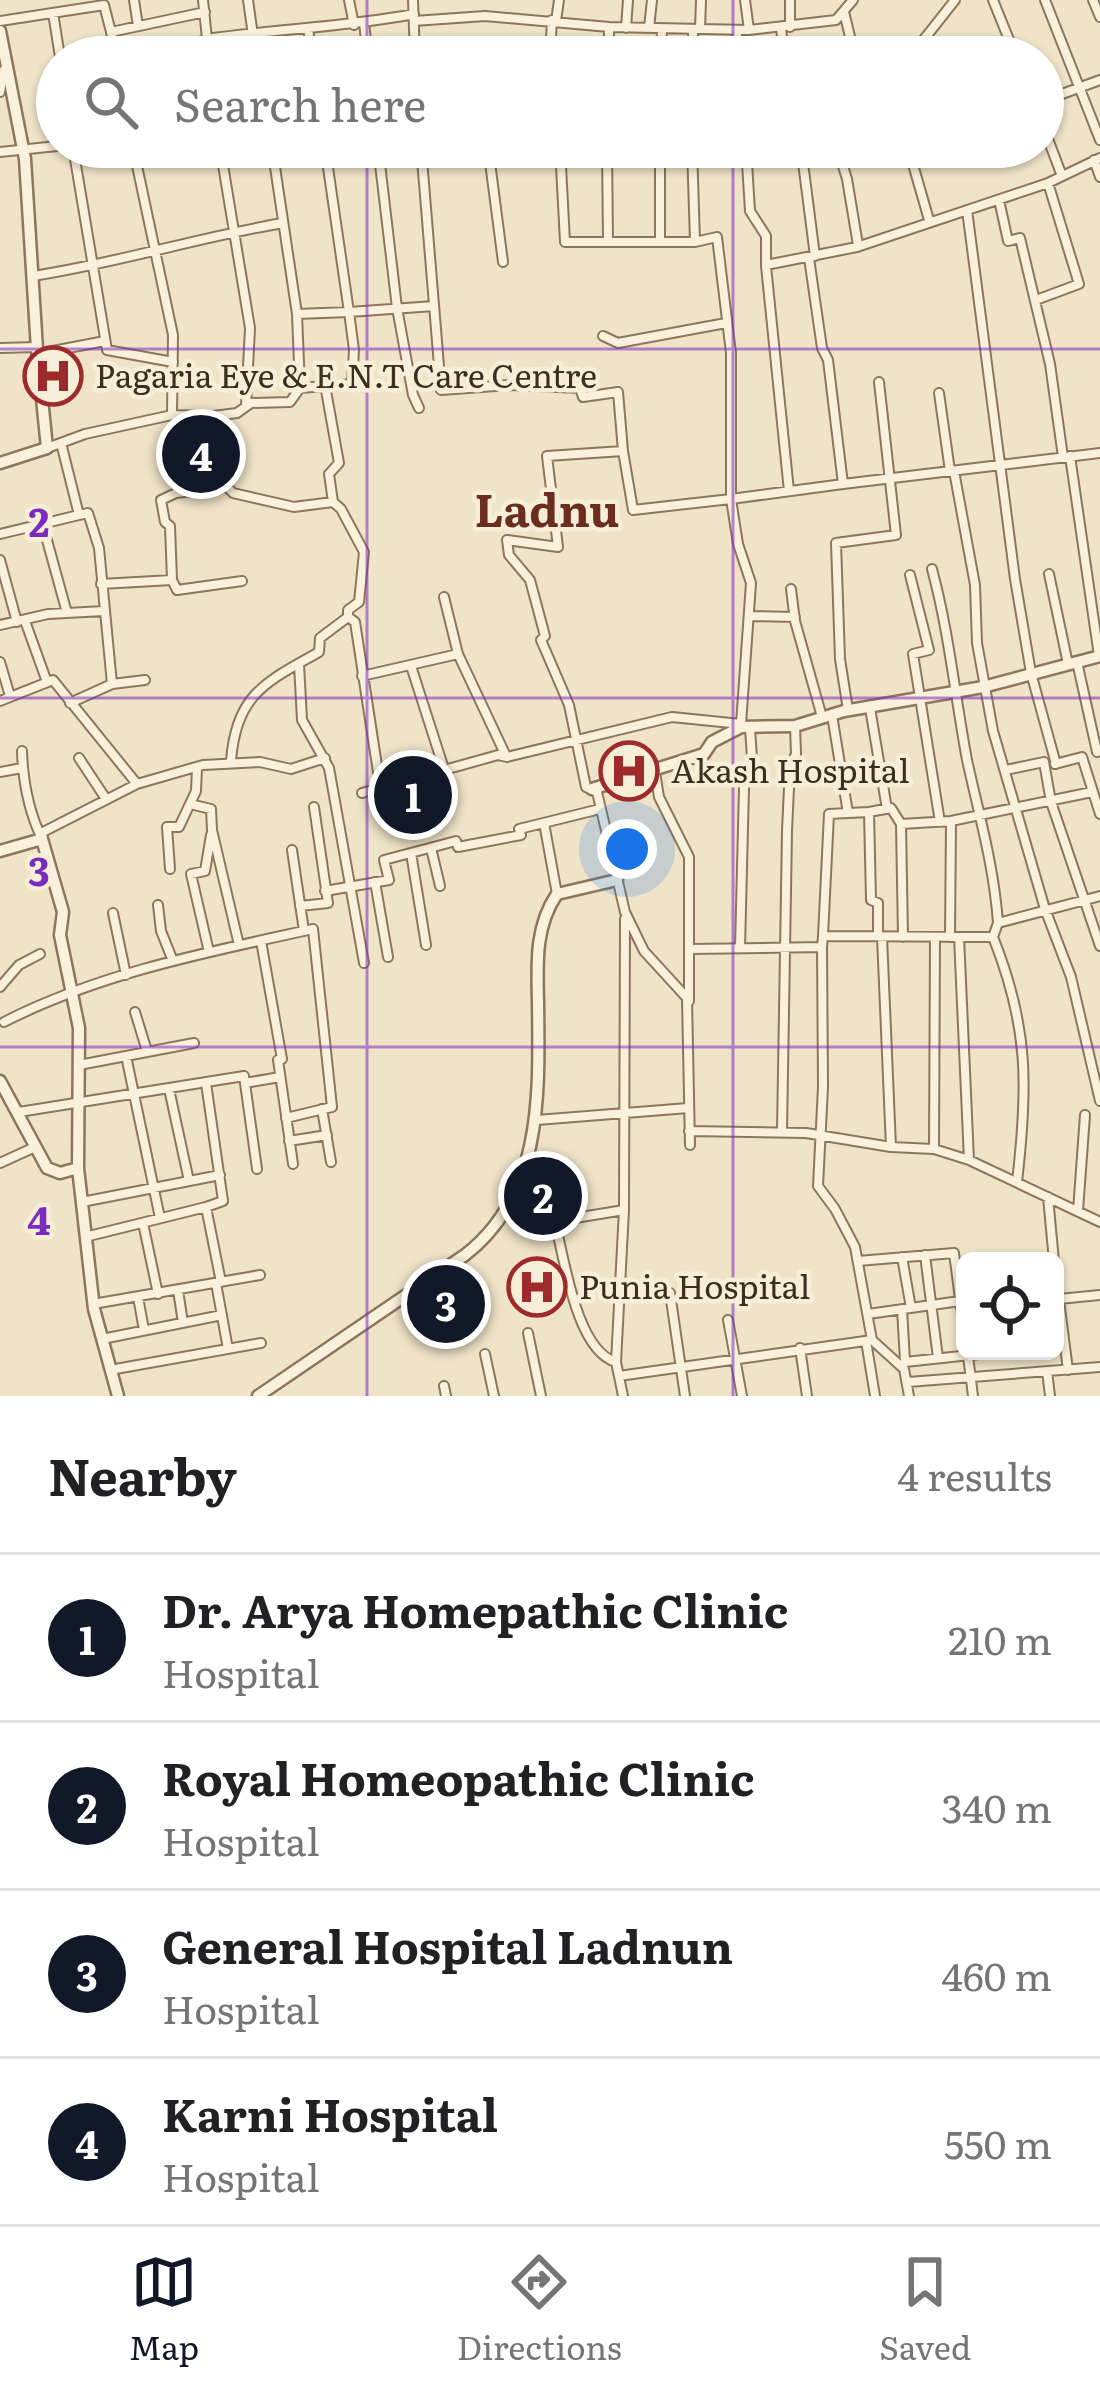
<!DOCTYPE html>
<html lang="en">
<head>
<meta charset="utf-8">
<style>
  body { margin:0; font-family:Literata,serif; background:#f2f2f2; color:#202124 }
  .controls { position:absolute; right:36px; bottom:36px; display:grid; overflow:hidden; border-radius:18px; box-shadow:0 3px 9px #0004 }
  .controls button { width:108px; height:108px; display:grid; place-items:center; padding:0; border:0; border-bottom:3px solid #e0e0e0; background:#fff; color:#202124; font:60px sans-serif }
  .you { position:absolute; left:627px; top:849px; width:42px; height:42px; margin:-30px; border:9px solid #fff; border-radius:50%; background:#1a73e8; box-shadow:0 0 0 18px #1a73e833 }
  .badge { display:grid; place-items:center; width:78px; height:78px; border-radius:50%; background:#111827; color:#fff; font-size:39px; font-weight:700 }
  .pin { position:absolute; translate:-50% -50%; border:6px solid #fff; box-shadow:0 3px 12px #0006 }
  .list { margin:0; padding:0; list-style:none }
  h2 { display:flex; justify-content:space-between; align-items:center; height:156px; margin:0; padding:0 48px; font-size:51px }
  h2 small { font-size:39px; font-weight:400; color:#757577 }
  .list li { display:grid; grid-template-columns:78px 1fr auto; gap:36px; align-items:center; box-sizing:border-box; height:168px; padding:0 48px; border-top:3px solid #e0e0e0 }
  .list b { display:block; font-size:45px; white-space:nowrap }
  .list p { margin:0; font-size:39px; white-space:nowrap; color:#757577 }
  .list em { font-size:39px; font-style:normal; color:#757577 }
  .icon { flex:none; width:66px; height:66px; fill:none; stroke:currentColor; stroke-width:2; stroke-linecap:round; stroke-linejoin:round }
  .map { position:relative; flex:none; width:1100px; height:1396px; overflow:hidden }
  .search { position:absolute; background:#fff; box-shadow:0 3px 9px #0004; left:36px; right:36px; top:36px; height:132px; display:flex; align-items:center; gap:30px; box-sizing:border-box; padding:0 42px; border-radius:66px; color:#757577; font-size:45px }
  .sheet { height:828px; background:#fff }
  nav { display:flex; justify-content:space-around; align-items:center; box-sizing:border-box; height:168px; border-top:3px solid #e0e0e0; background:#fff; font-size:33px; color:#757577 }
  nav a { display:grid; justify-items:center; gap:6px }
  nav .on { color:#111827 }
  .map>svg:first-child { display:block }
  .lines { fill:none; stroke-linecap:round; stroke-linejoin:round }
  .minor-casing { stroke:#8d765c; stroke-width:12 }
  .tertiary-casing { stroke:#8d765c; stroke-width:15 }
  .minor { stroke:#faf1dc; stroke-width:8 }
  .tertiary { stroke:#faf1dc; stroke-width:10 }
  .grid { fill:none; stroke:#7b2cbf; stroke-width:3; stroke-opacity:0.55 }
  .labels { text-anchor:middle; stroke-width:9; stroke-linejoin:round; paint-order:stroke }
  .poi-label { font-size:33px; fill:#3d2e20; stroke:#f7eed8; text-anchor:start }
  .district-label { font-size:45px; font-weight:bold; fill:#6b2e1e; stroke:#f7eed8 }
  .grid-label { font-size:39px; text-anchor:middle; font-weight:bold; fill:#7b2cbf; stroke:#f7eed8; stroke-width:9; stroke-linejoin:round; paint-order:stroke }
</style>
</head>
<body>
<div class="map">
<svg width="1100" height="1396" viewBox="0 0 1100 1396">
  <rect width="100%" height="100%" fill="#f0e4c8"/>
  <g class="lines">
    <defs>
      <path id="minor" d="M 134,0 L 138,26
        M 203,0 L 207,39
        M 248,0 L 256,57
        M 349,0 L 354,25
        M 413,0 L 415,57
        M 745,0 L 749,30
        M 993,0 L 1016,57
        M 1045,0 L 1100,140
        M 1093,0 L 1100,17
        M 844,12 L 855,57
        M 53,13 L 60,57
        M 0,21 L 104,5 L 111,32 L 205,12
        M 414,21 L 485,16 L 609,27 L 749,30 L 836,20 L 853,0
        M 556,21 L 559,0
        M 364,23 L 368,57
        M 781,27 L 784,57
        M 790,27 L 790,0
        M 308,28 L 312,57
        M 626,28 L 628,0
        M 649,28 L 652,0
        M 693,29 L 693,57
        M 700,29 L 701,0
        M 111,32 L 116,57
        M 920,44 L 928,57
        M 478,56 L 478,57
        M 199,57 L 195,44 L 207,39 C 277,29 346,27 414,14
        M 550,57 L 552,20
        M 609,57 L 609,27
        M 661,57 L 662,29
        M 737,57 L 737,30
        M 910,57 L 955,0
        M 0,92 L 4,70
        M 1043,101 L 1100,80
        M 1043,126 L 1062,176
        M 73,147 L 107,350 L 173,362
        M 133,147 L 173,335 L 172,415
        M 220,147 L 250,328 L 246,406
        M 272,147 L 297,314 L 349,312 L 325,147
        M 378,147 L 397,308 L 413,395 L 419,408
        M 421,147 L 441,390 L 510,385 L 580,388 L 583,397 L 618,392 L 623,451 L 547,456 L 558,547 L 507,540 L 509,555 L 530,580 L 545,636 L 541,640 L 569,705 L 586,787 L 597,792 L 625,912 L 644,951 L 687,998 L 690,1145
        M 488,147 L 503,262
        M 560,147 L 565,242 L 695,242
        M 607,147 L 608,241
        M 660,147 L 660,240
        M 746,147 L 750,211 L 766,236 L 766,265 L 857,247 L 1048,183 L 1100,158
        M 801,147 L 815,256
        M 837,147 L 847,179 L 858,245
        M 908,147 L 929,220
        M 0,152 L 57,146
        M 747,155 L 819,147
        M 561,156 L 692,153
        M 1094,160 L 1100,177
        M 692,161 L 747,160
        M 999,200 L 1008,241 L 1020,238 L 1050,364 L 1063,457
        M 967,210 L 1015,579 L 1031,673 L 1056,764
        M 809,258 L 822,348 L 828,360 L 843,484 L 1100,453
        M 766,266 L 789,491
        M 33,276 C 118,263 199,237 283,223
        M 1036,300 L 1079,284 L 1048,183
        M 297,314 L 300,388
        M 603,336 L 618,343 L 726,323
        M 0,348 L 36,347
        M 37,354 L 105,341
        M 939,393 L 950,471
        M 213,416 C 215,441 213,476 233,493 L 294,507 L 333,502
        M 61,443 L 79,515 L 88,513 L 99,548 L 112,684
        M 47,448 L 85,434 L 172,415 L 213,416 L 237,413 L 251,403 L 290,402 L 300,388 L 352,384 L 354,350 L 349,312 L 434,306
        M 623,451 L 633,510 L 731,499 L 731,353 L 717,237 L 695,242 L 692,147
        M 1070,456 L 1099,656
        M 954,471 L 975,585 L 977,643 L 993,731 L 1045,909 L 1071,977 L 1100,1101
        M 42,522 L 67,613
        M 0,534 L 79,515
        M 0,560 L 17,622
        M 932,569 C 949,632 955,696 967,760 C 979,815 994,866 998,923
        M 1049,574 L 1068,664
        M 910,575 L 929,650 L 913,654 L 940,822
        M 172,580 L 170,526 L 165,522 L 161,500 L 176,493 L 225,487
        M 101,584 L 172,580 L 177,590 L 242,581
        M 791,589 L 795,621 L 822,717
        M 444,597 L 458,654 L 506,756
        M 751,616 L 795,617
        M 348,617 L 355,622 L 378,772 L 384,787
        M 25,621 L 47,682
        M 0,625 L 48,614 L 104,611
        M 0,662 L 10,696
        M 1077,662 L 1097,752
        M 299,664 L 302,720 L 329,768 L 364,963
        M 411,666 L 445,772
        M 362,676 L 458,654
        M 0,701 L 53,680 L 137,784
        M 70,703 L 112,684 L 145,680
        M 870,708 L 887,809
        M 848,710 L 840,659 L 836,543 L 896,535 L 879,382
        M 741,724 L 751,583 L 738,544 L 731,499 L 843,484
        M 22,751 C 23,782 28,810 42,839 L 43,832 L 137,784 L 203,765 L 260,762 L 291,769 L 325,758
        M 79,758 L 106,799
        M 231,761 C 236,694 266,682 319,652 L 320,638 L 348,617 L 348,610 L 359,602 L 364,552 L 341,509 L 333,502 L 329,474 L 339,463 L 325,385
        M 1055,764 L 1082,757 L 1100,814
        M 1006,770 L 1044,762 L 1051,802 L 1100,946
        M 0,772 L 22,768
        M 655,772 L 659,797 L 689,857 L 689,1001
        M 362,793 L 498,755 L 507,757 L 672,717 L 741,724
        M 190,804 L 211,809 L 212,830 L 239,945
        M 869,812 L 891,808 L 901,824 L 903,937
        M 848,813 L 869,812 L 871,900 L 878,903 L 878,937
        M 544,823 L 557,894
        M 901,824 L 951,821 L 1092,792
        M 431,848 L 440,886
        M 292,850 L 304,931
        M 411,853 L 426,945
        M 170,869 L 167,827 L 179,827 L 196,791 L 197,768
        M 375,882 L 388,957
        M 325,891 L 389,880 L 384,860 L 456,841 L 458,847 L 521,835 L 519,829 L 600,809
        M 158,905 L 161,931 L 173,961
        M 300,906 L 328,903 L 314,807
        M 113,913 L 126,975
        M 823,936 L 829,814 L 848,813 L 832,715
        M 882,937 L 891,1147
        M 950,937 L 951,821
        M 959,937 L 969,1160
        M 993,937 C 1029,1027 1028,1087 1017,1182
        M 261,941 L 282,1059 L 278,1060 L 293,1164
        M 822,947 L 823,1087 L 818,1186 L 835,1209 L 855,1247 L 872,1340 L 904,1369 L 909,1396
        M 740,948 L 744,788 L 747,775 L 753,773 L 750,728
        M 690,949 L 822,947 L 823,936 L 993,937 L 998,923 L 1100,896
        M 209,952 L 191,874 L 205,871 L 211,835
        M 0,987 L 19,965 L 40,954
        M 135,1012 L 147,1051
        M 4,1022 C 100,973 208,952 313,929 L 332,1107 L 286,1118
        M 126,1056 L 160,1218
        M 79,1065 L 194,1043
        M 206,1083 L 223,1201 L 206,1207
        M 245,1083 L 280,1077
        M 169,1089 L 189,1181
        M 322,1109 L 331,1162
        M 19,1112 L 244,1076 L 257,1169
        M 537,1120 L 688,1108
        M 689,1131 L 806,1133 L 891,1147 L 934,1149 L 969,1160 L 1100,1222
        M 782,1132 L 787,831 L 790,766 L 796,754 L 795,726
        M 289,1141 L 327,1135
        M 934,1149 L 935,937
        M 0,1163 L 35,1147
        M 1048,1197 L 1054,1261
        M 82,1202 L 220,1175
        M 1078,1211 L 1085,1115
        M 143,1223 L 158,1294
        M 85,1237 L 206,1207 L 221,1282
        M 925,1255 L 938,1358
        M 902,1257 L 911,1308
        M 858,1261 L 954,1253 L 965,1337
        M 1055,1269 L 1068,1370
        M 216,1283 L 228,1349
        M 178,1290 L 183,1323
        M 670,1293 L 685,1396
        M 138,1297 L 144,1330
        M 1059,1299 L 1100,1295
        M 93,1304 L 260,1275
        M 902,1309 L 905,1361
        M 868,1314 L 960,1301
        M 728,1320 L 742,1396
        M 528,1333 L 541,1396
        M 102,1339 L 222,1315
        M 866,1341 L 875,1396
        M 800,1348 L 807,1396
        M 485,1354 L 494,1396
        M 968,1356 L 973,1396
        M 616,1362 C 577,1351 565,1262 556,1227 L 569,1219 L 624,1210
        M 905,1362 L 998,1352
        M 110,1370 L 261,1343
        M 1047,1371 L 1050,1396
        M 619,1376 L 872,1340
        M 908,1382 L 1100,1367
        M 444,1386 L 446,1396
        M 623,1396 L 616,1362 L 624,1210 L 625,919"/>
      <path id="tertiary" d="M 0,31 L 25,159 L 37,349 L 47,448 L 0,463
        M 592,789 L 704,754 L 712,742 L 741,727 L 795,726 L 844,711 L 983,687 L 1100,656
        M 0,851 L 42,839 L 63,912 L 60,935 L 79,1028 L 78,1168 L 94,1309 L 118,1396
        M 0,1081 L 47,1168 L 60,1173 L 78,1168
        M 258,1396 L 465,1255 C 544,1194 539,1092 538,1001 C 537,963 535,926 557,894 L 617,880"/>
    </defs>
    <use href="#minor" class="minor-casing"/>
    <use href="#tertiary" class="tertiary-casing"/>
    <use href="#minor" class="minor"/>
    <use href="#tertiary" class="tertiary"/>
  </g>
  <path class="grid" d="M 367,0 L 367,57M 733,0 L 733,57M 367,147 L 367,1396M 733,147 L 733,1396M 0,349 L 1100,349M 0,698 L 1100,698M 0,1047 L 1100,1047"/>
  <defs>
    <symbol id="hospital-ring" viewBox="-11 -11 22 22"><circle r="9.5" fill="#f7eed8" stroke="#9e2a2b" stroke-width="1.5"/><path d="M-5-5h3v3.5h4V-5h3V5h-3V1.5h-4V5h-3Z" fill="#9e2a2b"/></symbol>
  </defs>
  <g fill-rule="evenodd">
    <use href="#hospital-ring" x="20" y="343" width="66" height="66"/>
    <use href="#hospital-ring" x="596" y="738" width="66" height="66"/>
    <use href="#hospital-ring" x="504" y="1254" width="66" height="66"/>
  </g>
  <g class="labels">
    <g class="poi-label">
      <text x="95" y="388">Pagaria Eye &amp; E.N.T Care Centre</text>
      <text x="671" y="783">Akash Hospital</text>
      <text x="579" y="1299">Punia Hospital</text>
    </g>
    <g class="district-label">
      <text x="547" y="527">Ladnu</text>
    </g>
  </g>
  <g class="grid-label">
    <text x="39" y="537">2</text>
    <text x="39" y="886">3</text>
    <text x="39" y="1235">4</text>
  </g>
</svg>
<div class="controls">
<button><svg class="icon" aria-label="locate" viewBox="0 0 24 24"><circle cx="12" cy="12" r="6"/><path d="M12 2v4M12 18v4M2 12h4M18 12h4"/></svg></button>
</div>
<div class="you"></div>
<div class="pin badge" style="left:413px;top:795px">1</div>
<div class="pin badge" style="left:543px;top:1196px">2</div>
<div class="pin badge" style="left:446px;top:1304px">3</div>
<div class="pin badge" style="left:201px;top:454px">4</div>
<div class="search"><svg class="icon" aria-label="search" viewBox="0 0 24 24"><circle cx="10" cy="10" r="6"/><path d="M15 15l6 6"/></svg>Search here</div>
</div>
<section class="sheet">
<h2>Nearby<small>4 results</small></h2>
<ul class="list">
<li><span class="badge">1</span><div><b>Dr. Arya Homepathic Clinic</b><p>Hospital</p></div><em>210 m</em></li>
<li><span class="badge">2</span><div><b>Royal Homeopathic Clinic</b><p>Hospital</p></div><em>340 m</em></li>
<li><span class="badge">3</span><div><b>General Hospital Ladnun</b><p>Hospital</p></div><em>460 m</em></li>
<li><span class="badge">4</span><div><b>Karni Hospital</b><p>Hospital</p></div><em>550 m</em></li>
</ul>
</section>
<nav>
<a class="on"><svg class="icon" aria-label="map" viewBox="0 0 24 24"><path d="M3 6l6-2 6 2 6-2v14l-6 2-6-2-6 2zM9 4v14M15 6v14"/></svg>Map</a>
<a><svg class="icon" aria-label="directions" viewBox="0 0 24 24"><path d="M12 3l9 9-9 9-9-9zM9 14v-3h6M13 9l2 2-2 2"/></svg>Directions</a>
<a><svg class="icon" aria-label="saved" viewBox="0 0 24 24"><path d="M7 4h10v16l-5-4-5 4z"/></svg>Saved</a>
</nav>
</body>
</html>
